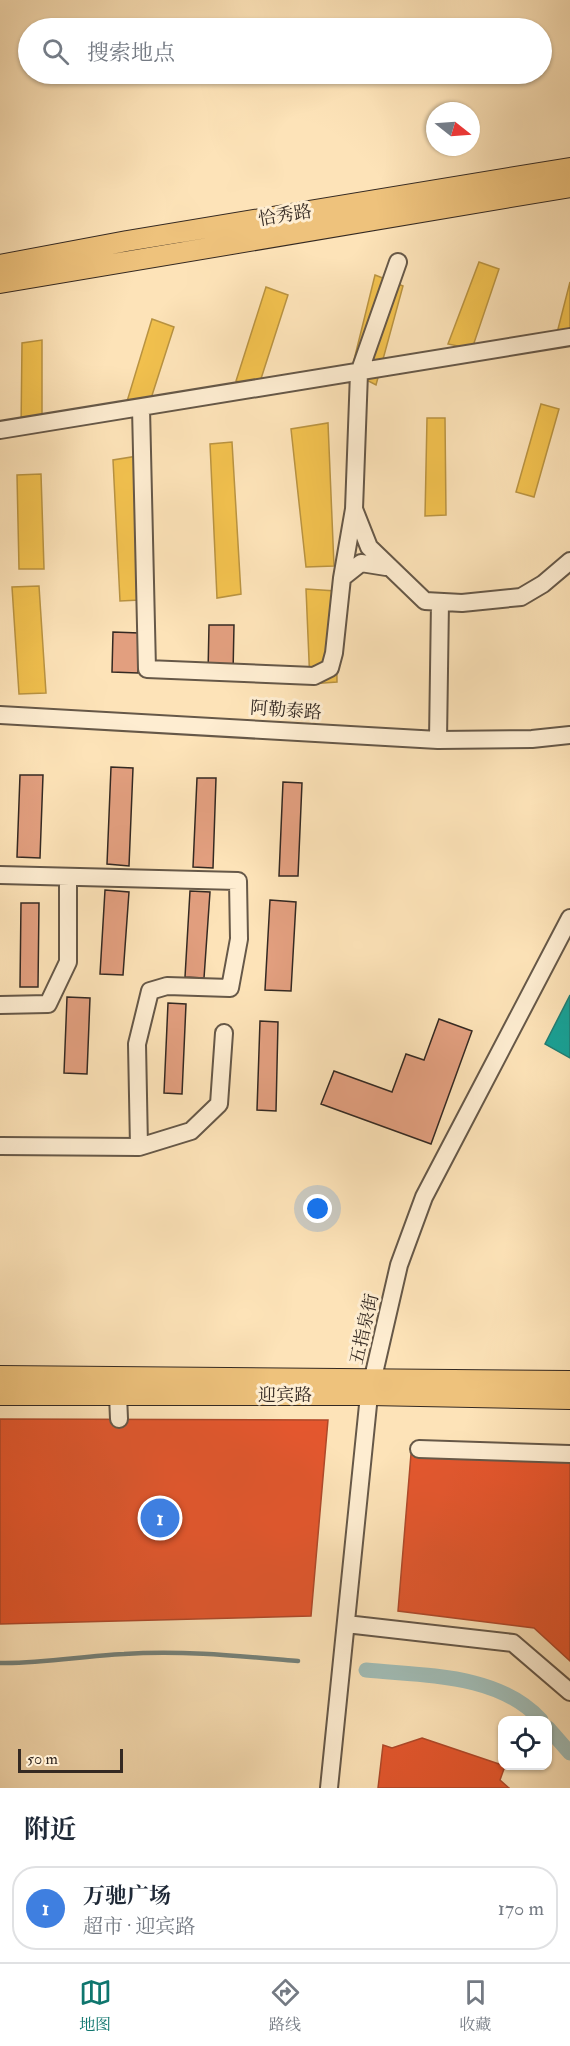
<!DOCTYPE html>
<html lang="zh">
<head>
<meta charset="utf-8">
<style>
  body { margin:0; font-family:"IM FELL Double Pica","Noto Serif SC",serif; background:#f6f6f7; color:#1f2937 }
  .controls { position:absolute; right:18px; bottom:18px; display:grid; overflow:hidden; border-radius:12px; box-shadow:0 2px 4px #0004 }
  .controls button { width:54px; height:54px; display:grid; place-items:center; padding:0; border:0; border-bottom:2px solid #e0e1e3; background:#fff; color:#1f2937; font:30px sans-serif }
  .compass { position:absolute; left:426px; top:102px; width:54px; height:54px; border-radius:50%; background:#fff; box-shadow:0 2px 4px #0004; rotate:107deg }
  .scale { position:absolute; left:18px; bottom:15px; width:105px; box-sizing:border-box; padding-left:6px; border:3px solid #342922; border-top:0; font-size:16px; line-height:21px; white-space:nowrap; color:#342922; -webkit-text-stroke:4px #feedd1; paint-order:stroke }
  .you { position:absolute; left:318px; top:1209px; width:21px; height:21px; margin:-15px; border:4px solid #fff; border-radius:50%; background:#1a73e8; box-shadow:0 0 0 9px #1a73e833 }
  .badge { display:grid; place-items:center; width:39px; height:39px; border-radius:50%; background:#0f766e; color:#fff; font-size:20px; font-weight:700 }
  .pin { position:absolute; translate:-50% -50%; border:3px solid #fff; box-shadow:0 2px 6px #0006 }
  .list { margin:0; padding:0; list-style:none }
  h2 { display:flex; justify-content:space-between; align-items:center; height:78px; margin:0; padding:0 24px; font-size:26px }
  h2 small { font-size:20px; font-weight:400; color:#747a83 }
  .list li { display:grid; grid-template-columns:39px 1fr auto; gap:18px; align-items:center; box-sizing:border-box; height:84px; margin:0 12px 12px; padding:0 12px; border:2px solid #e0e1e3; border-radius:24px }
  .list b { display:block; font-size:22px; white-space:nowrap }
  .list p { margin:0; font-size:20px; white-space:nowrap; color:#747a83 }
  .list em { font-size:20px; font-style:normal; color:#747a83 }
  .icon { flex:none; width:33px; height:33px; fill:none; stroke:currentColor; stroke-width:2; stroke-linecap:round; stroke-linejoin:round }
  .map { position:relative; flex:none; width:570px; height:1788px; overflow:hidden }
  .search { position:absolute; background:#fff; box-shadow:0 2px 4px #0004; left:18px; right:18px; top:18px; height:66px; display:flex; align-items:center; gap:15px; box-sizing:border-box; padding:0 21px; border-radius:33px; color:#747a83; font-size:22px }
  .sheet { height:174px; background:#fff }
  nav { display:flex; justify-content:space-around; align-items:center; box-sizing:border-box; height:84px; border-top:2px solid #e0e1e3; background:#fff; font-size:16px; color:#747a83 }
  nav a { display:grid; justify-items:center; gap:3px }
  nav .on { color:#0f766e }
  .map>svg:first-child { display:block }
  .homes { fill:#f2c14e; stroke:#b99341; stroke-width:1.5 }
  .shops { fill:#e4572e; stroke:#af492a; stroke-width:1.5 }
  .public { fill:#17a398; stroke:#207e75; stroke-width:1.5 }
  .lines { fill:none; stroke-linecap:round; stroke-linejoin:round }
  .stream { stroke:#75827b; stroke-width:4.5 }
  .canal { stroke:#a1bdb7; stroke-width:15 }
  .building { fill:#e29f7f; stroke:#342922; stroke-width:1.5 }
  .minor-casing { stroke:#665848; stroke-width:20 }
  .major-casing { stroke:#342922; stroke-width:22 }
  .minor { stroke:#feedd1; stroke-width:16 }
  .major { stroke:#eec27c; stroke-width:20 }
  .labels { text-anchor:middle; stroke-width:6; stroke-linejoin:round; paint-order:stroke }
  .street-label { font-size:18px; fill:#342922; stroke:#feedd1 }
</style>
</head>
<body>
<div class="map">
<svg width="570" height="1788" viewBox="0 0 570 1788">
  <rect width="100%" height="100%" fill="#fde3b8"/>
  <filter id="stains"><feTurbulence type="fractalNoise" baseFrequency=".00333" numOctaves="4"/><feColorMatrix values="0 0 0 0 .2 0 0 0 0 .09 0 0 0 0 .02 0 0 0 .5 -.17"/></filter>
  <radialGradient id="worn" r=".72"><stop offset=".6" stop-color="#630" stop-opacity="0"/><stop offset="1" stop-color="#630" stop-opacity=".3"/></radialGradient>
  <path class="homes" d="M 479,262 L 499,269 L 472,349 L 448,344 Z
    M 375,275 L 403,286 L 376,385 L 351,372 Z
    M 570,282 L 570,336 L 557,333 Z
    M 266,287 L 288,295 L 258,388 L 236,381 Z
    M 152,319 L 174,327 L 146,414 L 125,408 Z
    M 42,340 L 42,432 L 21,431 L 22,343 Z
    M 541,404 L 559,409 L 534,497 L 516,492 Z
    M 427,418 L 445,418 L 446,515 L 425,516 Z
    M 328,423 L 334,566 L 306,567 L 291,429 Z
    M 232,442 L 241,594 L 217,598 L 210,444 Z
    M 138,456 L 140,600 L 120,601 L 113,460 Z
    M 41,474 L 44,569 L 19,569 L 17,475 Z
    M 39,586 L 46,693 L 19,694 L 12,587 Z
    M 306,589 L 336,591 L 337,682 L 310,684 Z"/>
  <path class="shops" d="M 0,1419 L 328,1420 L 311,1616 L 0,1624 Z
    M 411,1454 L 570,1461 L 570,1661 L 534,1628 L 398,1611 Z
    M 422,1738 L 505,1766 L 500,1780 L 509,1788 L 378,1788 L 383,1745 L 392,1748 Z"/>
  <path class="public" d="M 570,995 L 570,1058 L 545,1044 Z"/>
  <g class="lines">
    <path class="stream" d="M 0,1663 C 42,1664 82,1656 124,1654 C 181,1650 240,1656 298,1661"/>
    <path class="canal" d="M 366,1670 C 424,1676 498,1673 541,1720
      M 548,1728 L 570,1753"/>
  </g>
  <path class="building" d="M 209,625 L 234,625 L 233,673 L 208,673 Z
    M 113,632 L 139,633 L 138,673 L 112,672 Z
    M 111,767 L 133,768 L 129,866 L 107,864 Z
    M 20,775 L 43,775 L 40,858 L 17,857 Z
    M 197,778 L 216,778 L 213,868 L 193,867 Z
    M 283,782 L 302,783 L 298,876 L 279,876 Z
    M 105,890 L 129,892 L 123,975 L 100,974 Z
    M 190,891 L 210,892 L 204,978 L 185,977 Z
    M 270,900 L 296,902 L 291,991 L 265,990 Z
    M 21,903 L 39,903 L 38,987 L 20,987 Z
    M 67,997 L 90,998 L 87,1074 L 64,1073 Z
    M 168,1003 L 186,1004 L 182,1094 L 164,1093 Z
    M 439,1019 L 472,1031 L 431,1144 L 321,1104 L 334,1071 L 392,1092 L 406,1054 L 424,1060 Z
    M 260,1021 L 278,1022 L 276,1111 L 257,1110 Z"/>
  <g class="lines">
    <defs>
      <path id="minor" d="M 398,262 L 359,373 L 354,509 L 369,547 L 425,601 L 462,603 L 521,597 L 543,584 L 570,561
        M 141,408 L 147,669 L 314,676 L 330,668 L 334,653 L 342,578 L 354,509
        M 0,430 L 570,337
        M 342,578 L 361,563 L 386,567
        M 0,715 L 438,740 L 532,739 L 570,735
        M 438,740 L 440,602
        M 0,875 L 238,881 L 239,939 L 230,988 L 167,986 L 150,991 L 137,1044 L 139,1147
        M 0,1005 L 48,1004 L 68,962 L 68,877
        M 0,1146 L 139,1147 L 191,1131 L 219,1104 L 224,1033
        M 118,1395 L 119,1419
        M 419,1449 L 570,1454
        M 346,1624 L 513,1643 L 570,1692
        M 329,1788 L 369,1395 L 399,1265 L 424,1197 L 570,918"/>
      <path id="major" d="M 0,265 L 127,241 L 570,168
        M 0,283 L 570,187
        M 0,1376 L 570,1381
        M 0,1395 L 369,1395 L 570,1399"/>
    </defs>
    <use href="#minor" class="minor-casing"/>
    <use href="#major" class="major-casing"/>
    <use href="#minor" class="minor"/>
    <use href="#major" class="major"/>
  </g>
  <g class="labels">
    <g class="street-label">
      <text transform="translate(285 215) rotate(-9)" y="6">恰秀路</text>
      <text transform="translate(286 710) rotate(4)" y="6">阿勒泰路</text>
      <text transform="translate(364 1329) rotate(-77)" y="6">五指泉街</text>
      <text x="285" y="1401">迎宾路</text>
    </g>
  </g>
  <rect width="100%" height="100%" filter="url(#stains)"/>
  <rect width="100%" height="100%" fill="url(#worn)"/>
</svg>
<div class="controls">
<button><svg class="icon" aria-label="locate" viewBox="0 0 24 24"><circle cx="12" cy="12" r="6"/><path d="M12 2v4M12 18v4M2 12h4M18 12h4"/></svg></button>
</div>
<svg class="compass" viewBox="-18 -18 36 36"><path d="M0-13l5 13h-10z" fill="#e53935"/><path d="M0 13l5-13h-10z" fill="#747a83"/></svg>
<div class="scale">50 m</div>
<div class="you"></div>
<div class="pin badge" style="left:160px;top:1518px;background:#3f7fe0">1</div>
<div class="search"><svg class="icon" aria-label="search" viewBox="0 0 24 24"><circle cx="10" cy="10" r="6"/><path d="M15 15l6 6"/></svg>搜索地点</div>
</div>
<section class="sheet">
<h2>附近<small></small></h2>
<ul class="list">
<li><span class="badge" style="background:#3f7fe0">1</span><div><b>万驰广场</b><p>超市 · 迎宾路</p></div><em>170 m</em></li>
</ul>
</section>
<nav>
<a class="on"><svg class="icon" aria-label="map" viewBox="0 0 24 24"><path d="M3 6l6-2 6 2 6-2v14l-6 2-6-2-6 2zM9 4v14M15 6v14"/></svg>地图</a>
<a><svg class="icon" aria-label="directions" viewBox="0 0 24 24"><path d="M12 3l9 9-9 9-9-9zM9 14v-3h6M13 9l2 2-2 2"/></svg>路线</a>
<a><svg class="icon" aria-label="saved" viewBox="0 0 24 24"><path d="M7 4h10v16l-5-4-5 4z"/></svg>收藏</a>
</nav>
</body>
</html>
